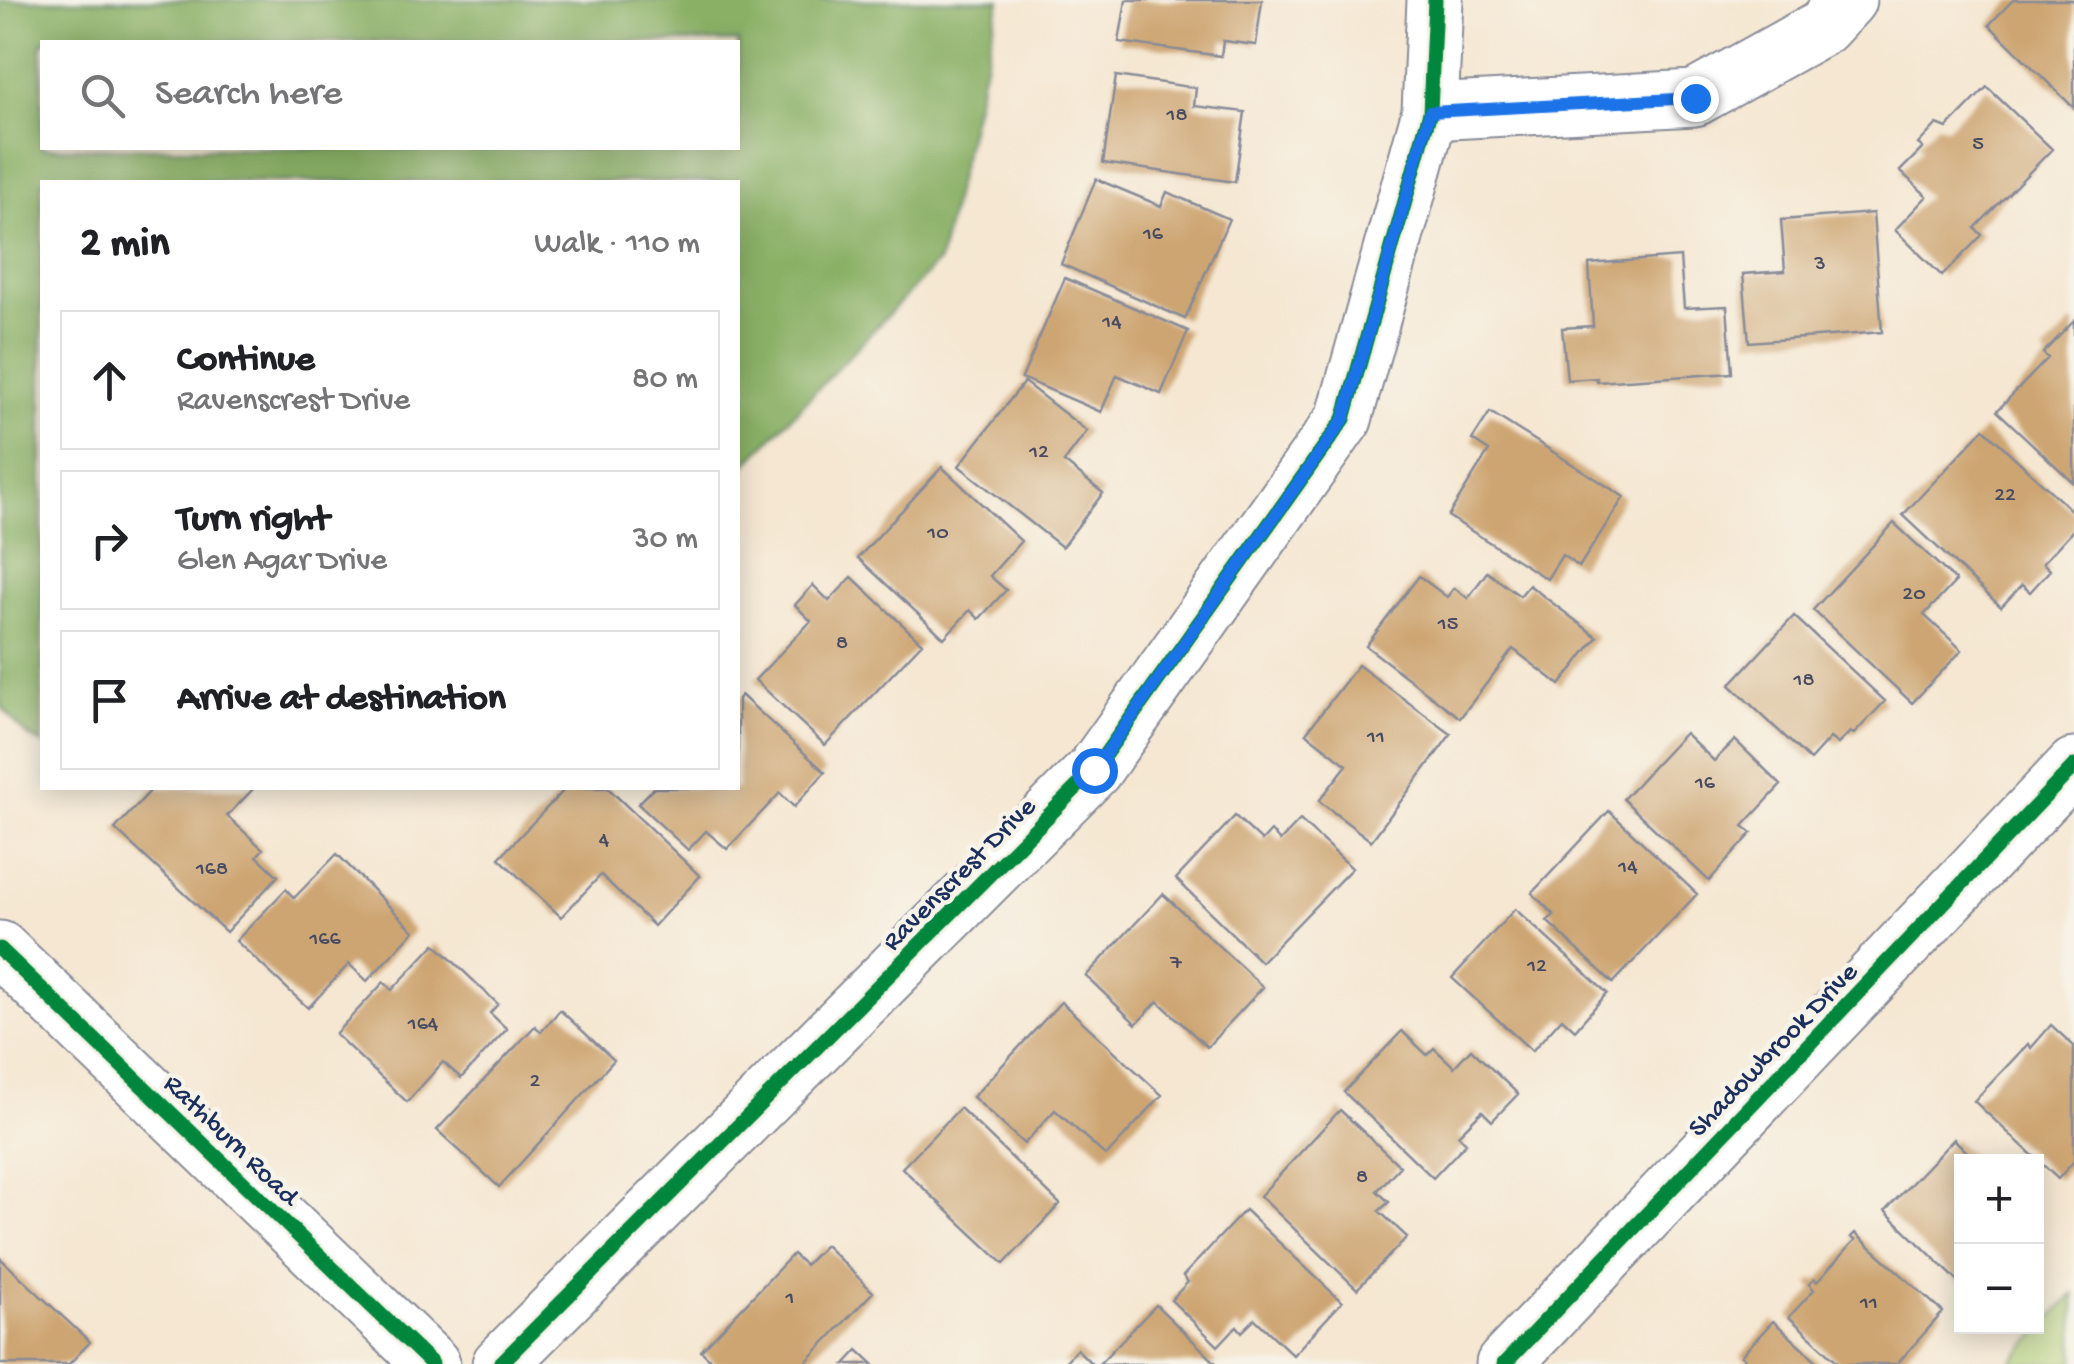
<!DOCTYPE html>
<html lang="en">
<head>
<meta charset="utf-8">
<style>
  body { margin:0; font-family:"Gochi Hand",sans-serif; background:#f2f2f2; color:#202124 }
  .controls { position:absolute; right:30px; bottom:30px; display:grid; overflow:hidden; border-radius:0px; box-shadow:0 5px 25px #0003 }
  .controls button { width:90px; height:90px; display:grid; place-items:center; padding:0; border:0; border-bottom:2px solid #e0e0e0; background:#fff; color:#202124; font:50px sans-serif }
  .stop { position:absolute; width:30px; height:30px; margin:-22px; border:8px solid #1a73e8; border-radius:50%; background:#fff }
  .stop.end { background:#1a73e8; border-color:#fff; box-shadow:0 2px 10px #0008 }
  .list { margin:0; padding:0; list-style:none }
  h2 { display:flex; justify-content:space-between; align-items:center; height:130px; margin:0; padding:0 40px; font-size:42px }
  h2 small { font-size:32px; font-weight:400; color:#757577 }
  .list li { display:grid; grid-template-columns:65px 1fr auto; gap:30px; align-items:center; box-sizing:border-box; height:140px; margin:0 20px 20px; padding:0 20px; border:2px solid #e0e0e0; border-radius:0px }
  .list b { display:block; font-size:38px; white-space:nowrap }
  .list p { margin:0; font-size:32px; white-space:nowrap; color:#757577 }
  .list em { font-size:32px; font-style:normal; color:#757577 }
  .icon { flex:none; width:55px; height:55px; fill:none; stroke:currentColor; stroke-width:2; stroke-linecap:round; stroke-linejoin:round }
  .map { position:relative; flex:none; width:2074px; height:1364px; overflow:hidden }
  .search { position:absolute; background:#fff; box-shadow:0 5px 25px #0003; left:40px; top:40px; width:700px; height:110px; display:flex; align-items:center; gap:25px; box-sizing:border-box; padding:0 35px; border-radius:0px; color:#757577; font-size:38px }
  .panel { position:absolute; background:#fff; box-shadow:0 5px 25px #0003; left:40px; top:180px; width:700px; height:610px; border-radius:0px }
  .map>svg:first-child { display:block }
  .green { fill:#aecd75; stroke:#647e6a; stroke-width:2.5 }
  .forest { fill:#8ab066; stroke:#527062; stroke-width:2.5; fill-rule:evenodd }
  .building { fill:#cda572 }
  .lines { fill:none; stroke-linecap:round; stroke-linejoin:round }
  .minor-casing { stroke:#888b98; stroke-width:59 }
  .minor { stroke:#fff; stroke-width:55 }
  .cycleway-casing { stroke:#f7f3e8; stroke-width:21 }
  .cycleway { stroke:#00873e; stroke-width:15 }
  .route { stroke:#1a73e8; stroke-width:12 }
  .labels { text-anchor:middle; stroke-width:9; stroke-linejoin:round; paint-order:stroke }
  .number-label { font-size:22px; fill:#484c63 }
  .street-label { font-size:28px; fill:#1b2f5e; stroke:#f7f3e8 }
</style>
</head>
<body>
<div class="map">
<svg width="2074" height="1364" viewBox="0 0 2074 1364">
  <rect width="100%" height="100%" fill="#f7f3e8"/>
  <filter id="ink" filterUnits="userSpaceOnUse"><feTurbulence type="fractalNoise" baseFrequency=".01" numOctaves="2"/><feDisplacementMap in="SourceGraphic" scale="20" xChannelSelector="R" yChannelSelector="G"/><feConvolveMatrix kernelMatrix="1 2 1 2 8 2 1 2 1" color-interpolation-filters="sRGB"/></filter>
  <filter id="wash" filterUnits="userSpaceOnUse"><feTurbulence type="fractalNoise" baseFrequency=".0048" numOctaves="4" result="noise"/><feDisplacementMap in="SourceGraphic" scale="40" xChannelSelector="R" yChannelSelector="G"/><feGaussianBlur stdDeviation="2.25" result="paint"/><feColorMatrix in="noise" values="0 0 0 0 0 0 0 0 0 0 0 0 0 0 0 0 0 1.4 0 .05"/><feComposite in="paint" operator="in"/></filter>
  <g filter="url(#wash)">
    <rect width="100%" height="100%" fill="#f5e7d2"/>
    <path class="green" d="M 2074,1294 L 2074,1364 L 2009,1364 Z"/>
    <path class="forest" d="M 0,0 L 1000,0 L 939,261 L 738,473 L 738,182 L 42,182 L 42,744 L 25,734 L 0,705 ZM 42,42 L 738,42 L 738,148 L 42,148 Z"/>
    <g id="blocks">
      <path class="building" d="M 1126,0 L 1262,0 L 1256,45 L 1223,41 L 1221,56 L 1119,42 Z
        M 2013,0 L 2074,0 L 2074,108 L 1989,25 Z
        M 1116,76 L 1196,88 L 1194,106 L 1245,112 L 1235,182 L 1103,163 Z
        M 1987,87 L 2052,149 L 1975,228 L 1982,235 L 1942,276 L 1895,230 L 1927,196 L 1900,171 L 1923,148 L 1918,144 L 1937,124 L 1947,128 Z
        M 1096,179 L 1161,206 L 1167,192 L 1229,219 L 1185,319 L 1061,264 Z
        M 1873,213 L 1882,332 L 1749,342 L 1743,274 L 1785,271 L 1781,220 Z
        M 1680,257 L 1684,308 L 1727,306 L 1732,373 L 1597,382 L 1597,378 L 1567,380 L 1562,328 L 1593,326 L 1589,264 Z
        M 1065,278 L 1188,331 L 1161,394 L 1117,375 L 1101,412 L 1022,378 Z
        M 2074,321 L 2074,483 L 1997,411 L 2048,358 L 2043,353 Z
        M 1024,382 L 1087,431 L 1064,462 L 1103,493 L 1062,547 L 959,466 Z
        M 1490,412 L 1624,497 L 1579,567 L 1562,555 L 1547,579 L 1448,516 L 1489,451 L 1472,440 Z
        M 1984,429 L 2074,513 L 2074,529 L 2043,563 L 2050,570 L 2030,592 L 2022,585 L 2001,607 L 1903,515 Z
        M 942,467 L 1021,541 L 990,576 L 1006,590 L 979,619 L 970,610 L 944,638 L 858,558 Z
        M 1894,523 L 1956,581 L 1924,615 L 1962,650 L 1912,703 L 1813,610 Z
        M 1487,572 L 1520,596 L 1529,585 L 1597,637 L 1560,685 L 1513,649 L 1460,718 L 1366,646 L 1419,576 L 1447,597 L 1454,588 L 1468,598 Z
        M 852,577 L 922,643 L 825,745 L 755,680 L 811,621 L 795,605 L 813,585 L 829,601 Z
        M 1794,616 L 1885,701 L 1854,734 L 1850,732 L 1838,744 L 1830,738 L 1810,760 L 1730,685 Z
        M 1358,665 L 1451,734 L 1371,841 L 1319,801 L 1347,765 L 1306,733 Z
        M 741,695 L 825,772 L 794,807 L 780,793 L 727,849 L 706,831 L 688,850 L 638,804 L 654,788 L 738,788 L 738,699 Z
        M 1685,733 L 1714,761 L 1735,740 L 1781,785 L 1743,826 L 1752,833 L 1709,881 L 1623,799 Z
        M 153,788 L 254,788 L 227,816 L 263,849 L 257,856 L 278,876 L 226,932 L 115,829 Z
        M 566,788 L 608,788 L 700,876 L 654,926 L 601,875 L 561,917 L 499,858 Z
        M 1609,811 L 1697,894 L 1613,983 L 1547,921 L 1554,915 L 1532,893 Z
        M 1235,816 L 1262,841 L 1271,831 L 1280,841 L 1300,820 L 1352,868 L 1261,962 L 1176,879 Z
        M 337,854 L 414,931 L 367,981 L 349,964 L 308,1008 L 236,941 L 286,889 L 294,898 Z
        M 1163,894 L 1263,987 L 1207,1047 L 1158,1001 L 1136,1024 L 1086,976 Z
        M 1515,909 L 1607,993 L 1575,1030 L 1562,1018 L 1532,1051 L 1452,978 Z
        M 435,944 L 498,1004 L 490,1013 L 507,1029 L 461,1078 L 443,1062 L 407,1102 L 335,1034 L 384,982 L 392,990 Z
        M 1061,1002 L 1162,1095 L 1106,1156 L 1055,1110 L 1024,1144 L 973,1097 Z
        M 560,1010 L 614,1060 L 499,1187 L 437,1130 L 535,1026 L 541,1032 Z
        M 2051,1025 L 2074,1046 L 2074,1161 L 2058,1179 L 1974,1101 L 2028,1044 L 2031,1048 Z
        M 1402,1031 L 1427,1055 L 1434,1048 L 1454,1067 L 1471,1049 L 1518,1094 L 1492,1121 L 1482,1111 L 1458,1135 L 1466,1143 L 1433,1178 L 1344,1092 Z
        M 960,1108 L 1060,1204 L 1004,1264 L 902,1168 Z
        M 1340,1110 L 1400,1166 L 1377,1191 L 1389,1202 L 1379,1211 L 1407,1237 L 1357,1289 L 1260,1196 Z
        M 1954,1139 L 1977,1162 L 1962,1162 L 1962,1285 L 1885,1211 Z
        M 1245,1210 L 1342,1302 L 1293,1355 L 1255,1319 L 1242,1332 L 1237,1326 L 1218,1346 L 1171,1300 L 1188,1282 L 1183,1276 Z
        M 1855,1233 L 1943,1312 L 1897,1364 L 1840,1364 L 1789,1317 L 1814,1290 L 1809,1284 L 1814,1279 L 1817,1282 L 1855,1240 L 1851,1237 Z
        M 825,1245 L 873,1292 L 804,1364 L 715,1364 L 701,1351 L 793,1254 L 805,1265 Z
        M 0,1258 L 90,1342 L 69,1364 L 0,1364 Z
        M 1156,1305 L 1217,1364 L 1099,1364 Z
        M 1773,1321 L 1820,1364 L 1750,1364 L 1741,1356 Z
        M 1077,1349 L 1092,1364 L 1063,1364 Z
        M 858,1350 L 873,1364 L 845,1364 Z"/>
    </g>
  </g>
  <g filter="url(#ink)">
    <use href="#blocks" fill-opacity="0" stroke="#888b98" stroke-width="2.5"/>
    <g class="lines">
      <defs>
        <path id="minor" d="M 1430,112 L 1695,98 L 1823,27 L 1848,0
          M 0,949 L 432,1364
          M 500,1364 L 1094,770 L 1344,419 L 1430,112 L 1435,0
          M 1504,1364 L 2074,766"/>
      </defs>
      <use href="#minor" class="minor-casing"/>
      <use href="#minor" class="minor"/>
      <defs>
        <path id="cycleway" d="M 0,949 L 432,1364
          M 500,1364 L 1094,770 L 1344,419 L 1430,112 L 1435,0
          M 1504,1364 L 2074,766"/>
      </defs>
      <use href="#cycleway" class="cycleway-casing"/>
      <use href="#cycleway" class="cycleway"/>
    </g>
  </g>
  <g class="lines" filter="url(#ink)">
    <path class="route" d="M 1094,770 L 1344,419 L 1430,112 L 1695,98"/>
  </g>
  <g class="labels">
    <g class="number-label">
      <text x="1177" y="120">18</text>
      <text x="1978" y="149">5</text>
      <text x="1153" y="239">16</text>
      <text x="1820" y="269">3</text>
      <text x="1112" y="327">14</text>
      <text x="1039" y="457">12</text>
      <text x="2005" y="500">22</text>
      <text x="938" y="538">10</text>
      <text x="1914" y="599">20</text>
      <text x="1448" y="629">15</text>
      <text x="842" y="648">8</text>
      <text x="1804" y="685">18</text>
      <text x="1376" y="742">11</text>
      <text x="1705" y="788">16</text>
      <text x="604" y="845">4</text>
      <text x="1628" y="872">14</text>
      <text x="212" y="874">168</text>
      <text x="325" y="944">166</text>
      <text x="1176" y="968">7</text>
      <text x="1537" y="971">12</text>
      <text x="423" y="1029">164</text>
      <text x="535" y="1086">2</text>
      <text x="1362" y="1182">8</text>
      <text x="790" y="1303">1</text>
      <text x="1869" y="1308">11</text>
    </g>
    <g class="street-label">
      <text transform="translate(957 872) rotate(-45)" y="10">Ravenscrest Drive</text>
      <text transform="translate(1771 1048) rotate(-46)" y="10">Shadowbrook Drive</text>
      <text transform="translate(233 1138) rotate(44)" y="10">Rathburn Road</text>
    </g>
  </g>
</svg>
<div class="controls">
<button>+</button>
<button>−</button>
</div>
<div class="stop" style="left:1094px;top:770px"></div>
<div class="stop end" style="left:1695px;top:98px"></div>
<div class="search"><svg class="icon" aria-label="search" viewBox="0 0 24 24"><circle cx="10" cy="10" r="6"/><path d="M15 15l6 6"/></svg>Search here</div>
<section class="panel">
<h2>2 min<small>Walk · 110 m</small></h2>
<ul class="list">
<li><svg class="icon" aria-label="ahead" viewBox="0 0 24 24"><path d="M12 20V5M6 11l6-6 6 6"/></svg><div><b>Continue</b><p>Ravenscrest Drive</p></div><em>80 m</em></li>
<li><svg class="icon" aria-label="right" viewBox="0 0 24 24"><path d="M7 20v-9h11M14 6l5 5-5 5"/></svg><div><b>Turn right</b><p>Glen Agar Drive</p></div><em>30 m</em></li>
<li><svg class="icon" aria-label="arrive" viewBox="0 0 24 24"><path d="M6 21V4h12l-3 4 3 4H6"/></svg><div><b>Arrive at destination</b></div></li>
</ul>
</section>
</div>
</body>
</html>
